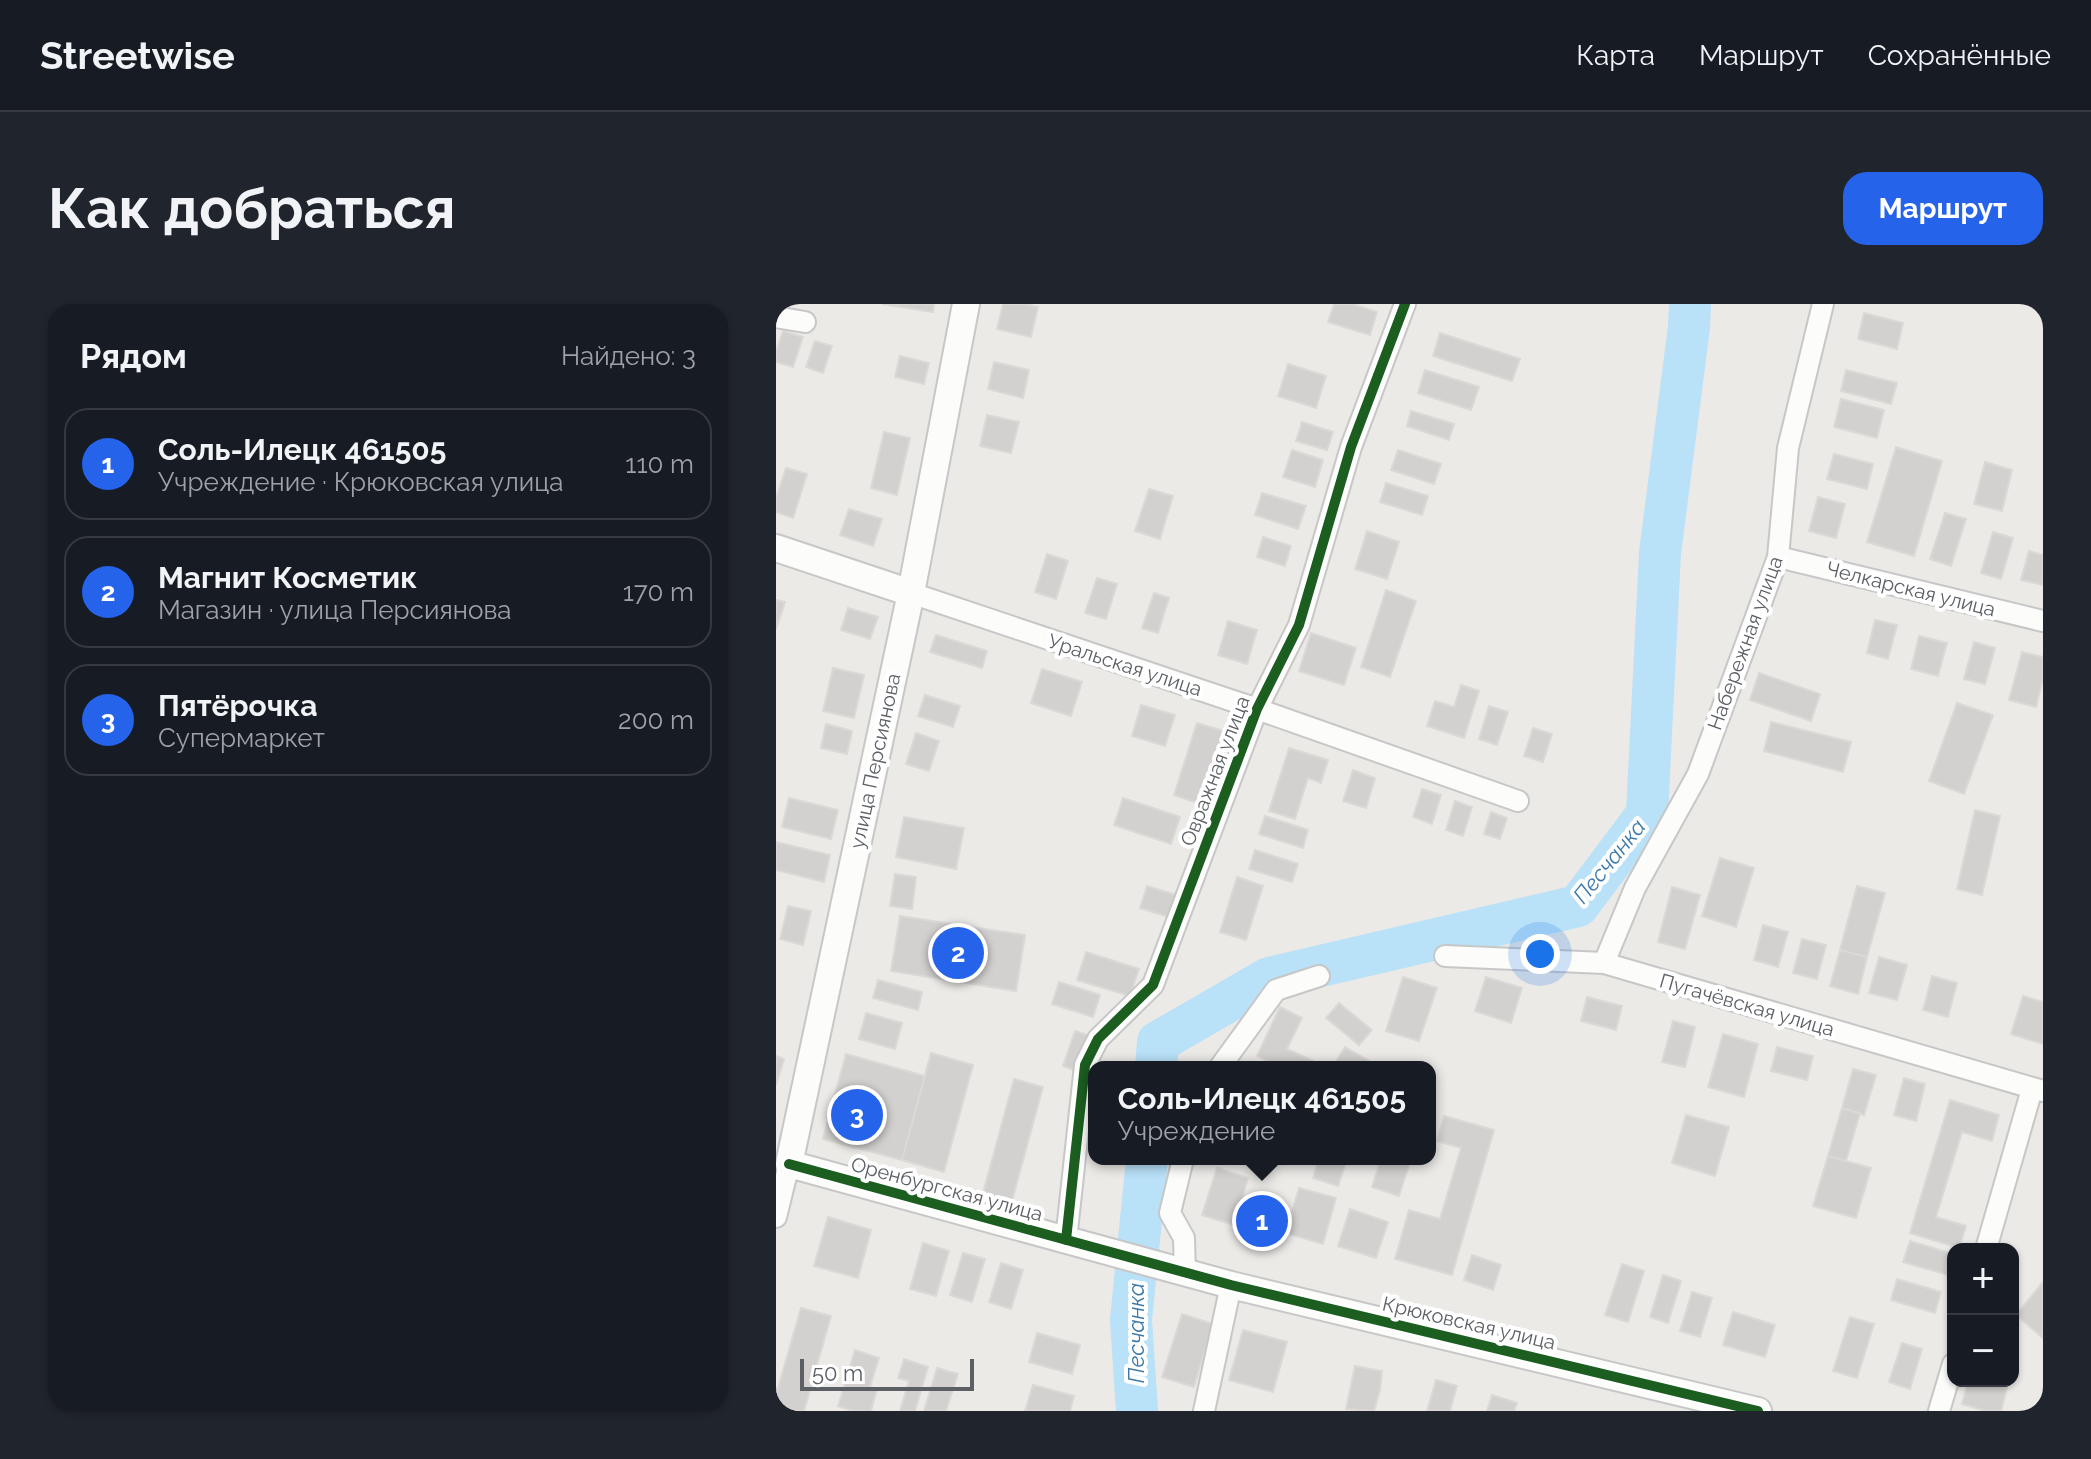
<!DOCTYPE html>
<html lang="ru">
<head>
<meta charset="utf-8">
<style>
  body { margin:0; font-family:Raleway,sans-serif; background:#20242c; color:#f1f3f6 }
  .controls { position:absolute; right:24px; bottom:24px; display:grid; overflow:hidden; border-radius:16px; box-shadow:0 2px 6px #0004 }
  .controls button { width:72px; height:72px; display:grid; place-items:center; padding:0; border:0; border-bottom:2px solid #363941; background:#171b24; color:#f1f3f6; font:40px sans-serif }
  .scale { position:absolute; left:24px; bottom:20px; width:174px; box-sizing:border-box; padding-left:8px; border:4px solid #5c6065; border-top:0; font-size:22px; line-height:28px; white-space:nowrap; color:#5c6065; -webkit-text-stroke:6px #fff; paint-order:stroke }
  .you { position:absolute; left:764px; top:650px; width:28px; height:28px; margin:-20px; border:6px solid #fff; border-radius:50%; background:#1a73e8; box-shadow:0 0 0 12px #1a73e833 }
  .badge { display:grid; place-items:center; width:52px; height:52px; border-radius:50%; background:#2563eb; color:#fff; font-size:26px; font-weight:700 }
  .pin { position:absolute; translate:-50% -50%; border:4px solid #fff; box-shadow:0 2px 8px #0006 }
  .popup { position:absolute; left:312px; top:757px; width:348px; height:104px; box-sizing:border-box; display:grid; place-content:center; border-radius:16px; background:#171b24; filter:drop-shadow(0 2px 6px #0005); font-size:26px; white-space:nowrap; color:#9ea1a6 }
  .popup b { font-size:30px; color:#f1f3f6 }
  .popup::after { content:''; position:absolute; left:50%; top:100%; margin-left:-16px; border:16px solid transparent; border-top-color:#171b24 }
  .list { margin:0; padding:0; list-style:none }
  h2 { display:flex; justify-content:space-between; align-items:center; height:104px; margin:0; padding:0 32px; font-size:34px }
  h2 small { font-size:26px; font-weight:400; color:#9ea1a6 }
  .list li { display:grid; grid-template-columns:52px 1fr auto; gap:24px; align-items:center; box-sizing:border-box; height:112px; margin:0 16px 16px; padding:0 16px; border:2px solid #363941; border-radius:24px }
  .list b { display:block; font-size:30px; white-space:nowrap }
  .list p { margin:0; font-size:26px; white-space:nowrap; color:#9ea1a6 }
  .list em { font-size:26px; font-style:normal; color:#9ea1a6 }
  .map { position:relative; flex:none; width:1267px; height:1107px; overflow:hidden; border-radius:24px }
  header { display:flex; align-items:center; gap:48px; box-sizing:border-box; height:112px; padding:0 40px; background:#171b24; border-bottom:2px solid #363941 }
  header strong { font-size:38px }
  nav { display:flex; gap:44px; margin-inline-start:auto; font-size:28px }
  .intro { display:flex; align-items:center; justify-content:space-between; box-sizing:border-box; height:192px; padding:0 48px }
  h1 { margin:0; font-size:56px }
  .button { padding:20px 36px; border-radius:24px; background:#2563eb; color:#fff; font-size:28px; font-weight:700 }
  main { display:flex; gap:48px; padding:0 48px }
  aside { flex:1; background:#171b24; border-radius:24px; box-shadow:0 2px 6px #0004 }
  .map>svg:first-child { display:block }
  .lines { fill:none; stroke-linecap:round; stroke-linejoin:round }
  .river { stroke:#b9e1f8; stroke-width:42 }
  .building { fill:#d3d1d0; stroke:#dbd9d6; stroke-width:2 }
  .minor-casing { stroke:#c7c7c8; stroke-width:24 }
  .tertiary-casing { stroke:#c7c7c8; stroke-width:30 }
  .minor { stroke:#fcfcfb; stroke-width:20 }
  .tertiary { stroke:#fcfcfb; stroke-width:26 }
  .cycleway-casing { stroke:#fff; stroke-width:15 }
  .cycleway { stroke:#1b5e20; stroke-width:10 }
  .labels { text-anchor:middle; stroke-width:8; stroke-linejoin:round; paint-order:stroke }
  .street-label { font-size:20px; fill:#5c6065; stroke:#fff }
  .water-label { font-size:22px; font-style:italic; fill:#3c79aa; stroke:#fff }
</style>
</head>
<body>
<header>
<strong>Streetwise</strong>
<nav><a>Карта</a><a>Маршрут</a><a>Сохранённые</a></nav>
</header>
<div class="intro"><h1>Как добраться</h1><a class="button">Маршрут</a></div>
<main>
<aside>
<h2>Рядом<small>Найдено: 3</small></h2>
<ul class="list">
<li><span class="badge">1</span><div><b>Соль-Илецк 461505</b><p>Учреждение · Крюковская улица</p></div><em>110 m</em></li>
<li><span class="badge">2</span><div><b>Магнит Косметик</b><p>Магазин · улица Персиянова</p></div><em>170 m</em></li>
<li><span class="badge">3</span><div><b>Пятёрочка</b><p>Супермаркет</p></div><em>200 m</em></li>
</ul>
</aside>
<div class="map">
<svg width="1267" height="1107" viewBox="0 0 1267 1107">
  <rect width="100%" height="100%" fill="#eceae7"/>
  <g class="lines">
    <path class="river" d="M 380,763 L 382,738 L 493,674 L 802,602 L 871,510 L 884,249 L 913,23 L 914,0
      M 361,1107 L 355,1016 L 371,855"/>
  </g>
  <path class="building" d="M 106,0 L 158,0 L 157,8 Z
    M 227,0 L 250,0 L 262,3 L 255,33 L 221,25 Z
    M 558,0 L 576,0 L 601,8 L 594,31 L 552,18 Z
    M 1088,9 L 1127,19 L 1121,45 L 1082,35 Z
    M 7,27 L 27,33 L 17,63 L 0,58 L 0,48 Z
    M 664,29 L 744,55 L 736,77 L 657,52 Z
    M 39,37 L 56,42 L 47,69 L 30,63 Z
    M 124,52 L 153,59 L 148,80 L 119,73 Z
    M 218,58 L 253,66 L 247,94 L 212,85 Z
    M 512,60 L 550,72 L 540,104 L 502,92 Z
    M 649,66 L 703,83 L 695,106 L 642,89 Z
    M 1070,66 L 1121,79 L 1115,100 L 1065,87 Z
    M 1065,95 L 1108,106 L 1101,134 L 1058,123 Z
    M 635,107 L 678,120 L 673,136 L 631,122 Z
    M 211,111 L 243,118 L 235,149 L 204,142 Z
    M 526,118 L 557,128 L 551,146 L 520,137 Z
    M 108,128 L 134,134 L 121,191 L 95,184 Z
    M 1120,143 L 1166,157 L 1138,252 L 1091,238 Z
    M 516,146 L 547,156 L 539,183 L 507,173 Z
    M 622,146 L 665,160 L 658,180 L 615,166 Z
    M 1058,150 L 1097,160 L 1091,185 L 1051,175 Z
    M 1209,158 L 1236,166 L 1226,207 L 1198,200 Z
    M 10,164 L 31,170 L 17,214 L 0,208 L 0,194 Z
    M 610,179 L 652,192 L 646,211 L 604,198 Z
    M 373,185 L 397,192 L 384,235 L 359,227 Z
    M 486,189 L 530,202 L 522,225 L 479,211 Z
    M 1042,193 L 1069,200 L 1060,234 L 1033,227 Z
    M 73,205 L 106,215 L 97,242 L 64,231 Z
    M 1169,209 L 1190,215 L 1175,262 L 1154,255 Z
    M 591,227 L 623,238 L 611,275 L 579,265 Z
    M 1217,228 L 1237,234 L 1225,275 L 1205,269 Z
    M 487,233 L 515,242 L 509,262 L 481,253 Z
    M 1253,247 L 1267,251 L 1267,281 L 1245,276 Z
    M 271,250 L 292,257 L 280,295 L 259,288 Z
    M 321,274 L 341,280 L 330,315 L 309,309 Z
    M 610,286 L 640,297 L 614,373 L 585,363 Z
    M 378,289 L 393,294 L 382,329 L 366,324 Z
    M 0,296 L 9,298 L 0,325 Z
    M 72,304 L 102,313 L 94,335 L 65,326 Z
    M 1099,316 L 1121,321 L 1112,355 L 1091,349 Z
    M 452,317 L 481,326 L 471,360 L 442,351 Z
    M 535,329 L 580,344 L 568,381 L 523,367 Z
    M 160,331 L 211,347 L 206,364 L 154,348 Z
    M 1143,332 L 1171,339 L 1162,372 L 1135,365 Z
    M 1198,338 L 1219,344 L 1209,380 L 1188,375 Z
    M 1246,348 L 1267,353 L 1267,375 L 1260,403 L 1233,396 Z
    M 57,364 L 88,371 L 78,414 L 47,407 Z
    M 266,365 L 306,378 L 295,412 L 255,399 Z
    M 983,369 L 1044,390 L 1035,417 L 974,396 Z
    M 685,381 L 703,387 L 688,434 L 651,422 L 659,397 L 678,403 Z
    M 149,391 L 184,402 L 177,423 L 142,412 Z
    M 1181,399 L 1217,411 L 1188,490 L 1153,477 Z
    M 365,401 L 399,411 L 389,442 L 356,432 Z
    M 713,402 L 732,408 L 721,441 L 703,435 Z
    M 995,418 L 1075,438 L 1067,468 L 988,447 Z
    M 421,419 L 451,428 L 427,501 L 398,491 Z
    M 50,420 L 76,427 L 71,450 L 45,444 Z
    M 757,424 L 776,430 L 767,458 L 748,452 Z
    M 140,429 L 163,437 L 153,467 L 130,460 Z
    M 513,444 L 552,456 L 545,479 L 532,474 L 519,515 L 493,507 Z
    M 577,466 L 599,474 L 590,504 L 567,497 Z
    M 646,485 L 665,491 L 656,520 L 637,513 Z
    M 13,494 L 62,506 L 55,535 L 6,523 Z
    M 347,494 L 404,513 L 395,540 L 338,521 Z
    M 679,497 L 696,503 L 687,532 L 670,526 Z
    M 1199,506 L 1224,512 L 1206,591 L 1181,585 Z
    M 715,508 L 731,514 L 724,535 L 708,530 Z
    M 489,512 L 532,526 L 527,544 L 483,530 Z
    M 128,513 L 188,524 L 180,565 L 120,553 Z
    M 0,538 L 54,551 L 48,578 L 0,566 Z
    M 479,546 L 522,560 L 516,578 L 473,565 Z
    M 944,554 L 978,564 L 960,623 L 926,612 Z
    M 119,570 L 140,573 L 136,605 L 114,602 Z
    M 461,573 L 487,582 L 470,636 L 444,628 Z
    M 371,582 L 400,591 L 393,613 L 364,604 Z
    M 1081,582 L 1109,589 L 1091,653 L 1064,646 Z
    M 896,583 L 924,591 L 909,645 L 882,638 Z
    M 12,602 L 35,607 L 27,641 L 4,635 Z
    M 124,612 L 249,631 L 240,687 L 115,667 Z
    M 987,621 L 1012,628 L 1002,663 L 978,656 Z
    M 1026,635 L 1050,641 L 1041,675 L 1017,669 Z
    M 1064,646 L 1091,653 L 1082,690 L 1054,682 Z
    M 310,648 L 363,665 L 354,692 L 301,676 Z
    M 1103,653 L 1131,661 L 1121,696 L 1093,689 Z
    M 1156,672 L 1181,679 L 1172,713 L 1147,706 Z
    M 627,673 L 661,684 L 643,737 L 610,727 Z
    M 710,673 L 746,684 L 735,719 L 699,707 Z
    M 102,676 L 146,688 L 142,706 L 97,694 Z
    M 283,678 L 324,691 L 317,713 L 276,700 Z
    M 1247,692 L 1267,698 L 1267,740 L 1235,730 Z
    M 811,693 L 846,702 L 840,726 L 805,717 Z
    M 563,699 L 596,726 L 583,741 L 550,714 Z
    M 504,703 L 526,714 L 511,745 L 550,763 L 504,763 L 481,752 Z
    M 90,709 L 126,719 L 119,745 L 83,735 Z
    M 897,717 L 919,723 L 909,763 L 886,758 Z
    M 299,727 L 315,732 L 303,768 L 287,762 Z
    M 947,730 L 982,740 L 968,793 L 932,783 Z
    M 569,743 L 595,758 L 592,763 L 566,763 L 559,759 Z
    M 1001,743 L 1037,752 L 1031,776 L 995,767 Z
    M 155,749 L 197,761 L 168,868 L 126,856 Z
    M 70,750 L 149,772 L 126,856 L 47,835 Z
    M 0,752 L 8,755 L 0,781 Z
    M 1077,765 L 1100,771 L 1088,811 L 1066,804 Z
    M 1128,774 L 1149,780 L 1140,817 L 1118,811 Z
    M 238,775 L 267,783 L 236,897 L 207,889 Z
    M 1174,796 L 1223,811 L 1216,837 L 1186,828 L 1160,913 L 1190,922 L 1183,944 L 1134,929 Z
    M 1066,804 L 1084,809 L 1070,857 L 1052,852 Z
    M 910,811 L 953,823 L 939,872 L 896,859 Z
    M 668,812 L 718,826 L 676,971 L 619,955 L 633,906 L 664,915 L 685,844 L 661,837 Z
    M 1052,852 L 1095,864 L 1080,914 L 1037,902 Z
    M 543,855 L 571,855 L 562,882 L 537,874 Z
    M 605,855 L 635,855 L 623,892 L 596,883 Z
    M 441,864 L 472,874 L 465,898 L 510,912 L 503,935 L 426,911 Z
    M 523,884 L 560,894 L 547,940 L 510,929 Z
    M 574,905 L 612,918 L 600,954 L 562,942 Z
    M 52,913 L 95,926 L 82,974 L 38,962 Z
    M 1134,937 L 1177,950 L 1172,971 L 1127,958 Z
    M 147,939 L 173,947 L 160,992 L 134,985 Z
    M 187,949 L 209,955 L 196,998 L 174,991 Z
    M 696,951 L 725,961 L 717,986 L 688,976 Z
    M 225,959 L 247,966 L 235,1005 L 213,998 Z
    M 846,960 L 868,967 L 852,1018 L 829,1011 Z
    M 887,971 L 905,977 L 892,1019 L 874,1013 Z
    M 1121,975 L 1165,988 L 1159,1009 L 1115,996 Z
    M 1267,978 L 1267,1034 L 1240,1011 Z
    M 916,988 L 936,994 L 924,1033 L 904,1027 Z
    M 25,1004 L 55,1012 L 28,1107 L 6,1107 L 0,1105 L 0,1091 Z
    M 957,1008 L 999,1021 L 989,1053 L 947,1041 Z
    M 406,1010 L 437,1020 L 418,1083 L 386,1073 Z
    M 1074,1013 L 1098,1020 L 1081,1074 L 1057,1067 Z
    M 467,1026 L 511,1038 L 497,1088 L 453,1076 Z
    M 261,1029 L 304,1041 L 296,1070 L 253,1058 Z
    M 1126,1039 L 1146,1045 L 1134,1085 L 1113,1078 Z
    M 79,1046 L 103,1054 L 94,1083 L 101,1085 L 95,1107 L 77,1107 L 62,1102 Z
    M 128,1055 L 152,1063 L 139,1107 L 124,1107 L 133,1077 L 122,1074 Z
    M 579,1062 L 606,1067 L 604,1086 L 598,1107 L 570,1105 Z
    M 161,1064 L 182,1070 L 170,1107 L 148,1107 Z
    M 660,1076 L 681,1082 L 674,1107 L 651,1107 Z
    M 1192,1077 L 1207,1077 L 1231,1084 L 1225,1107 L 1210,1107 L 1186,1100 Z
    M 257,1081 L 298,1092 L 294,1107 L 249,1107 Z
    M 716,1091 L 741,1099 L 738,1107 L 711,1107 Z"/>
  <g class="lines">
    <defs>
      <path id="minor" d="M 0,13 L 29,18
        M 1002,253 L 1267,317
        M 135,289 L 481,405 L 742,497
        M 669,652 L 828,659 L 1267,787
        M 828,659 L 859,584 L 922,470 L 1002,253 L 1012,144 L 1047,0
        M 444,763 L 500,686 L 543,672
        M 407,855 L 394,909 L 408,934 L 409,969
        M 0,913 L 13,860
        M 290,936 L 309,761 L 322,735 L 377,681 L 481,405 L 523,321 L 575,143 L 629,0
        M 1210,945 L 1256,785
        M 428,1107 L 455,981
        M 1163,1107 L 1177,1060"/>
      <path id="tertiary" d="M 190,0 L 135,289 L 13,860 L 455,981 L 982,1107
        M 0,244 L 135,289"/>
    </defs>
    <use href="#minor" class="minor-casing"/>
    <use href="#tertiary" class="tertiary-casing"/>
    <use href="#minor" class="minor"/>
    <use href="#tertiary" class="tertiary"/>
    <defs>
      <path id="cycleway" d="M 13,860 L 455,981 L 982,1107
        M 290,936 L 309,761 L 322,735 L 377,681 L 481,405 L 523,321 L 575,143 L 629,0"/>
    </defs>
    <use href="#cycleway" class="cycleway-casing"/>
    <use href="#cycleway" class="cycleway"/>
  </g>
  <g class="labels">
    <g class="street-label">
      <text transform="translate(1135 285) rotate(14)" y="7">Челкарская улица</text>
      <text transform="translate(969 339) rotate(-70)" y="7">Набережная улица</text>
      <text transform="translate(349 361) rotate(18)" y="7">Уральская улица</text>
      <text transform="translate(99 457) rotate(-78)" y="7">улица Персиянова</text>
      <text transform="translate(439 467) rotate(-69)" y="7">Овражная улица</text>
      <text transform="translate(971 701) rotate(16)" y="7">Пугачёвская улица</text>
      <text transform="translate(171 885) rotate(15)" y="7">Оренбургская улица</text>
      <text transform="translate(693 1019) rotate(13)" y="7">Крюковская улица</text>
    </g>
    <g class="water-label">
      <text transform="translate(833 557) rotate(-51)" y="8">Песчанка</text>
      <text transform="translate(360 1029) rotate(-90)" y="8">Песчанка</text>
    </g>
  </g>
</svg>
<div class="controls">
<button>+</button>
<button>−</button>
</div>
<div class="scale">50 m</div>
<div class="you"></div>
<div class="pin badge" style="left:486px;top:917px">1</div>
<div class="popup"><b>Соль-Илецк 461505</b>Учреждение</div>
<div class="pin badge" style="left:182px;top:649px">2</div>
<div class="pin badge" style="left:81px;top:811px">3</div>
</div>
</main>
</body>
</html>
